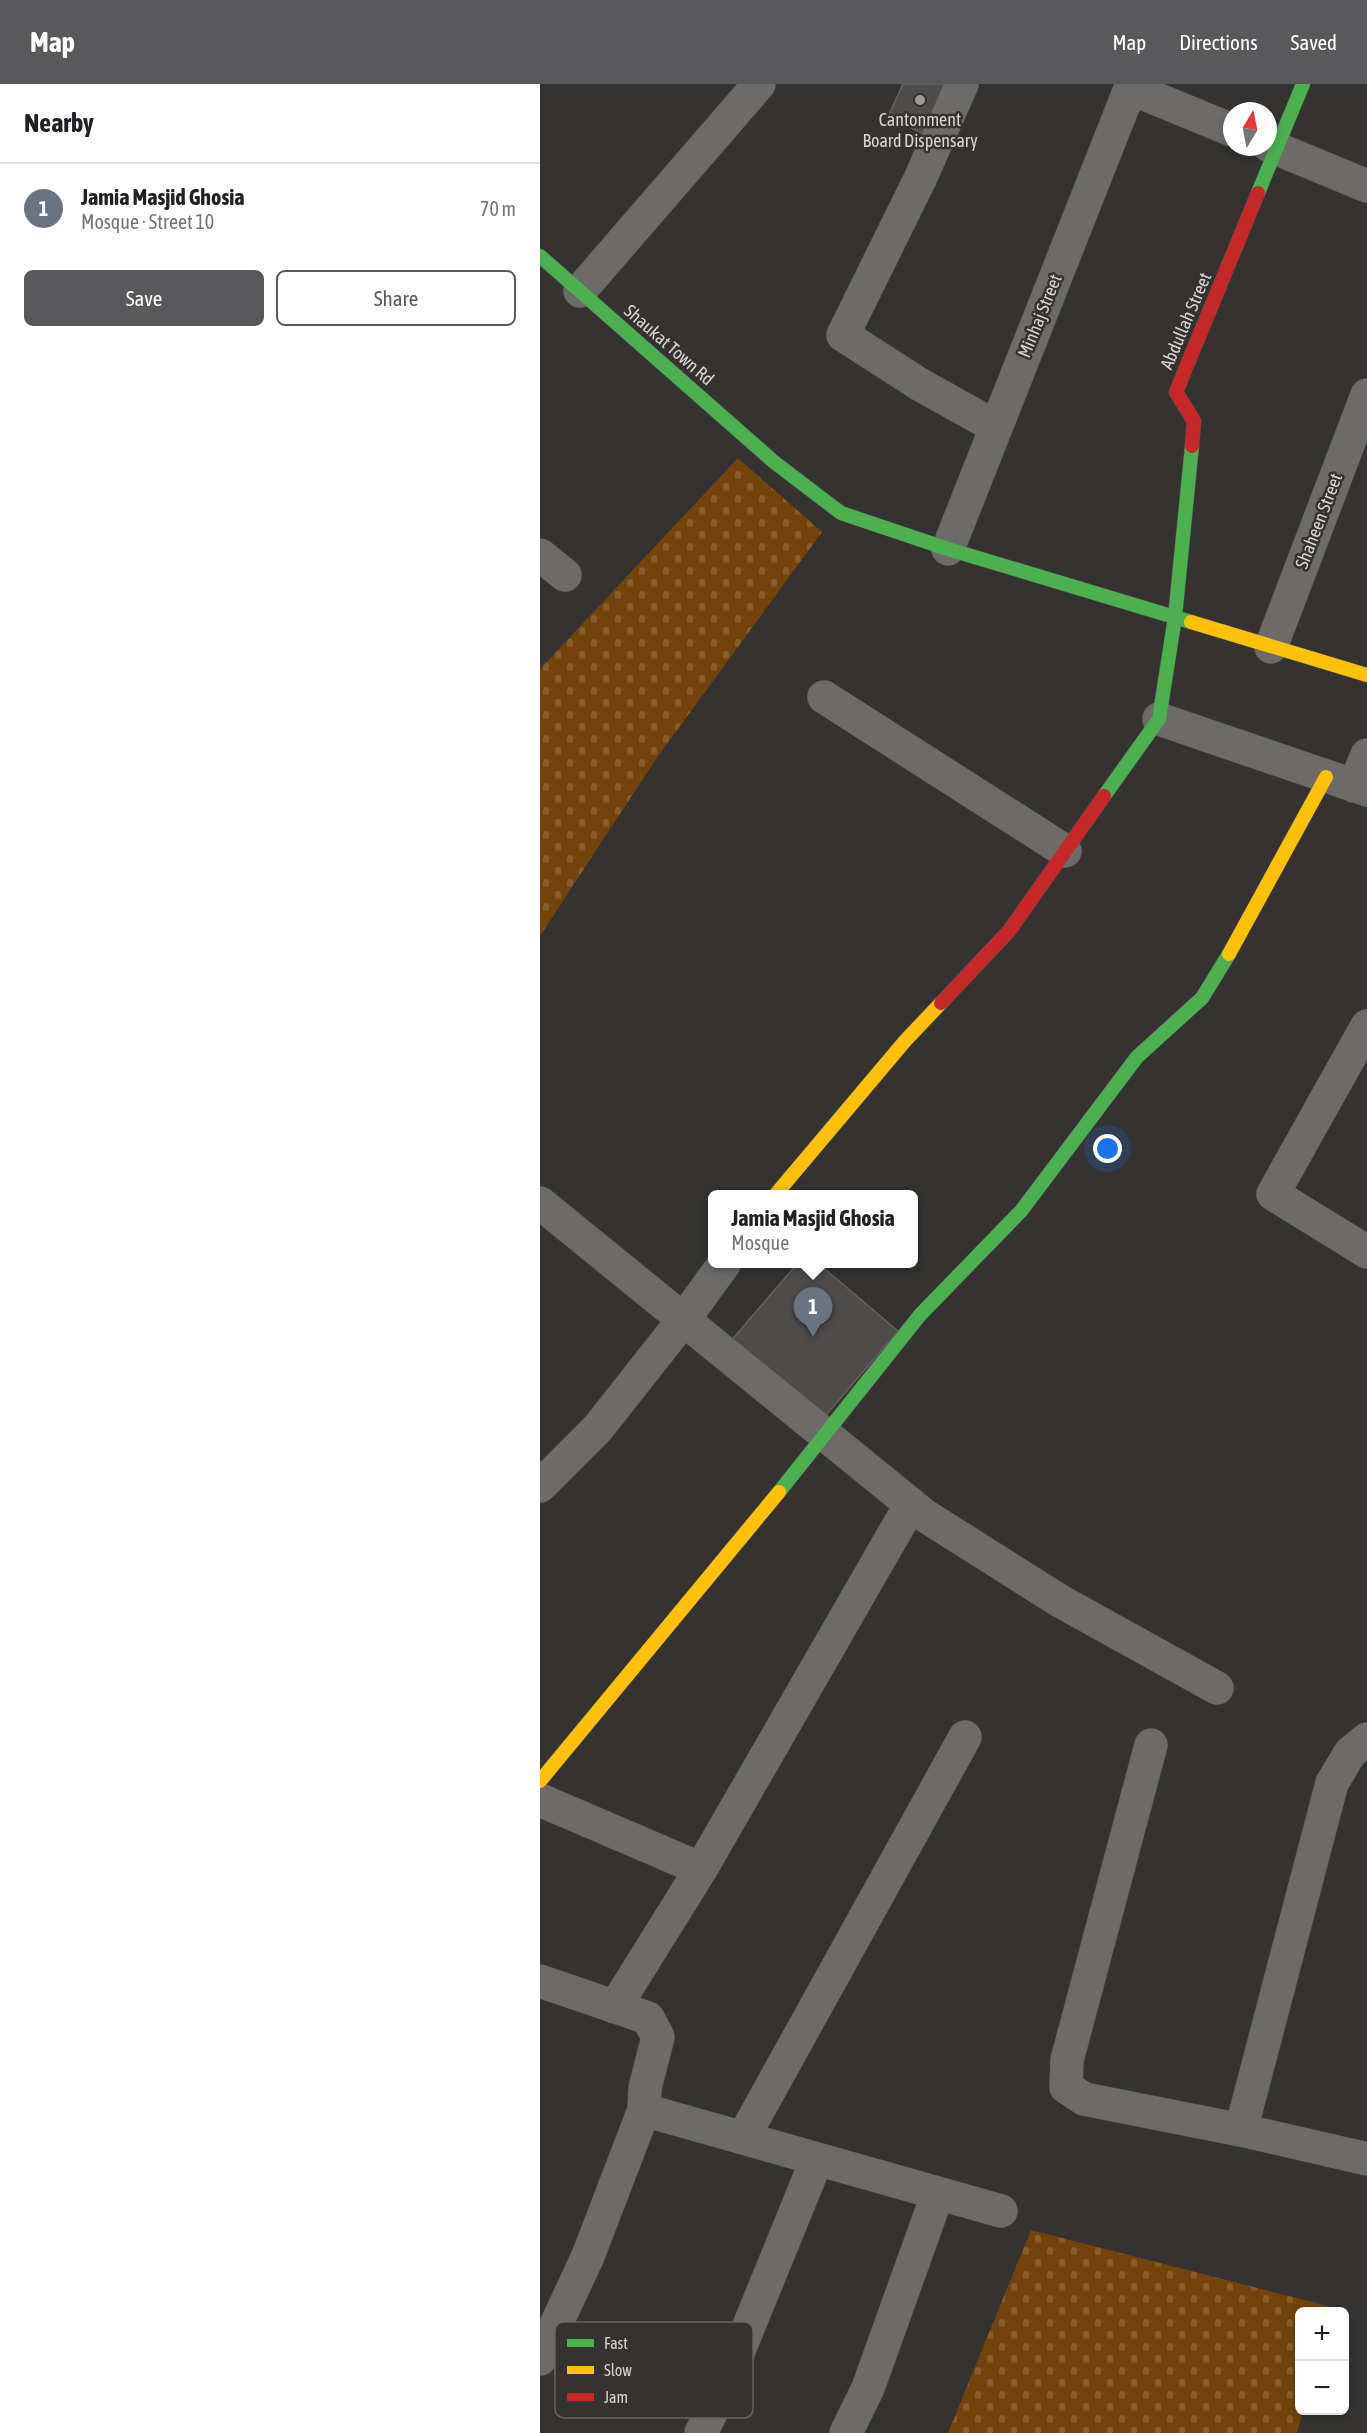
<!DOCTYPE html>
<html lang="en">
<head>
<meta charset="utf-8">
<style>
  body { margin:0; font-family:"Asap Condensed",sans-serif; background:#f2f2f2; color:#202124 }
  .controls { position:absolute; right:18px; bottom:18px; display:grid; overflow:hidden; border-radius:9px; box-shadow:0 3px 9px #0003 }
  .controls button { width:54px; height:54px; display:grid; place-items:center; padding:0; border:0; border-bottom:2px solid #e0e0e0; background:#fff; color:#202124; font:30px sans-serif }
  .compass { position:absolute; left:683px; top:18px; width:54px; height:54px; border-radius:50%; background:#fff; box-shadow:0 3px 9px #0003; rotate:10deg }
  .you { position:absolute; left:568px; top:1065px; width:21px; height:21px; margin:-15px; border:4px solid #fff; border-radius:50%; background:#1a73e8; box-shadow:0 0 0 9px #1a73e833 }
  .badge { display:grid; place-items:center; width:39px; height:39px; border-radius:50%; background:#59585a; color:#fff; font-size:20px; font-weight:700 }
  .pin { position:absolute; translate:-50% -50px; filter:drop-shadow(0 2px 3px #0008) }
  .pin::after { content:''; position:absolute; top:32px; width:21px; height:18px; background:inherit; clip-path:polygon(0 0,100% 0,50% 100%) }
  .popup { position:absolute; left:168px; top:1106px; width:210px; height:78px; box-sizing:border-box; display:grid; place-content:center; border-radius:9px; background:#fff; filter:drop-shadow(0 2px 4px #0005); font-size:20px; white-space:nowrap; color:#757577 }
  .popup b { font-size:22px; color:#202124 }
  .popup::after { content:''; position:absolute; left:50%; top:100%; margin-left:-12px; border:12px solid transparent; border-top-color:#fff }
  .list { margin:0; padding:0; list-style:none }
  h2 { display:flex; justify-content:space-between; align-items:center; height:78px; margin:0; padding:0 24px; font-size:26px }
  h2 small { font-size:20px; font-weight:400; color:#757577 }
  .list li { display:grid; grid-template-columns:39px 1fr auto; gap:18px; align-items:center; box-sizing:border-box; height:90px; padding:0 24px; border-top:2px solid #e0e0e0 }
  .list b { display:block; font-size:22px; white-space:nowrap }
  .list p { margin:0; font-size:20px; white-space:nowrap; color:#757577 }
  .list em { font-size:20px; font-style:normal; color:#757577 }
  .actions { display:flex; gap:12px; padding:18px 24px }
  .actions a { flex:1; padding:14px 0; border:2px solid #59585a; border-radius:9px; text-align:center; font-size:21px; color:#59585a }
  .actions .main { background:#59585a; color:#fff }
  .map { position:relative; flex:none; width:827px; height:2349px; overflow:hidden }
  header { display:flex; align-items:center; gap:36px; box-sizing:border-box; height:84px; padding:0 30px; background:#59585a; color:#fff }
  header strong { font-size:28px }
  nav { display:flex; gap:33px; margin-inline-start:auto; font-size:21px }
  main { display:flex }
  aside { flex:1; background:#fff }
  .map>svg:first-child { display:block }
  .cemetery { fill:url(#cemetery-stones) }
  .building { fill:#4e4d4c; stroke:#636261; stroke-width:1.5 }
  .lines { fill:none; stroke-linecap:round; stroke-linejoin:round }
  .street-casing { stroke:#51504f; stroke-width:34 }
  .fast-casing { stroke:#51504f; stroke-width:15 }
  .slow-casing { stroke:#51504f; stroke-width:15 }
  .jam-casing { stroke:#51504f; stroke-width:15 }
  .street { stroke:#6c6b6a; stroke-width:33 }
  .fast { stroke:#4caf50; stroke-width:14 }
  .slow { stroke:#ffc107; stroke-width:14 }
  .jam { stroke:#c62828; stroke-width:14 }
  .poi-dot { fill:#9e9c9b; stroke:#353331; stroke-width:2 }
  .labels { text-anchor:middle; stroke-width:5; stroke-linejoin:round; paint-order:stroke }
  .poi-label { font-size:18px; fill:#d7d5d4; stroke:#353331 }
  .street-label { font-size:18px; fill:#d7d5d4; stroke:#353331 }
  .key { fill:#353331; stroke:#666462; stroke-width:1.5 }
  .key-label { font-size:16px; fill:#d7d5d4 }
</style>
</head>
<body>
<header>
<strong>Map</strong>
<nav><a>Map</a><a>Directions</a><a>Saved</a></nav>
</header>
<main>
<aside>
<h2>Nearby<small></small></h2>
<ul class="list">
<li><span class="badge" style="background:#6b7280">1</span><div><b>Jamia Masjid Ghosia</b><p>Mosque · Street 10</p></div><em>70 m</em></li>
</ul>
<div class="actions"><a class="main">Save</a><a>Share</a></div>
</aside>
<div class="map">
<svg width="827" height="2349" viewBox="0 0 827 2349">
  <defs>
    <pattern id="cemetery-stones" width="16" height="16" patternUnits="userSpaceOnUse" patternTransform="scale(1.5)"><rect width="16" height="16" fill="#72430b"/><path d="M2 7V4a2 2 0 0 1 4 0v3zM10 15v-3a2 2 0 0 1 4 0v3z" fill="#855d2e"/></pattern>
  </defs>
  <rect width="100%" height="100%" fill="#343332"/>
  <path class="cemetery" d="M 198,374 L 282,448 L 116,675 L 0,852 L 0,585 Z
    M 491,2146 L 788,2222 L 787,2227 L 760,2228 L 760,2326 L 763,2327 L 757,2349 L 408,2349 Z"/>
  <path class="building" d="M 363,0 L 412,0 L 388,52 L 348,33 Z
    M 257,1180 L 279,1180 L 358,1247 L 281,1337 L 189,1259 Z"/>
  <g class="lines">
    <defs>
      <path id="street" d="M 422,0 L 380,95 L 303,251 L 379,300 L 456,343
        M 590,4 L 692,46
        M 728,61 L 827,102
        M 40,207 L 219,0
        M 408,465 L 592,0
        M 0,471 L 25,491
        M 731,563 L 827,311
        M 284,613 L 525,767
        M 619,635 L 827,706
        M 814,702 L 827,671
        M 827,942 L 733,1110 L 827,1168
        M 0,1119 L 384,1431 L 520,1517 L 677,1604
        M 0,1402 L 58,1344 L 144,1235 L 184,1180
        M 611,1661 L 527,1976 L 526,2003 L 544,2015 L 701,2046 L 827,2075
        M 0,1716 L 161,1785
        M 0,1897 L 108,1934 L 118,1953 L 105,2004 L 104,2026 L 461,2127
        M 75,1923 L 161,1785 L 371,1420
        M 701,2046 L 792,1699 L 810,1669 L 827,1655
        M 203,2054 L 425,1653
        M 0,2275 L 48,2172 L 104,2026
        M 161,2349 L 184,2303 L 277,2075
        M 306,2349 L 328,2304 L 398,2109"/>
      <path id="fast" d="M 718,109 L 763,0
        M 0,172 L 234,378 L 301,429 L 408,465 L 651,538
        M 564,712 L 619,635 L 635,533 L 652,362
        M 239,1408 L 380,1231 L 481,1127 L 597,973 L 662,914 L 689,870"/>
      <path id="slow" d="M 651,538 L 827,591
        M 689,870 L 786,693
        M 236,1110 L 365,957 L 401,919
        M 0,1697 L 239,1408"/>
      <path id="jam" d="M 652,362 L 654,337 L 636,308 L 718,109
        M 401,919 L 469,847 L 564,712"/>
    </defs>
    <use href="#street" class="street-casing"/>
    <use href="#fast" class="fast-casing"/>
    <use href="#slow" class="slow-casing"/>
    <use href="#jam" class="jam-casing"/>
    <use href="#street" class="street"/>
    <use href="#fast" class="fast"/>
    <use href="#slow" class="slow"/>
    <use href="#jam" class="jam"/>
  </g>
  <circle class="poi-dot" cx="380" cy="16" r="6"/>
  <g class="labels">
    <g class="poi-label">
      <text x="380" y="42">Cantonment<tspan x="380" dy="21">Board Dispensary</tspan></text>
    </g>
    <g class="street-label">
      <text transform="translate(500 232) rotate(-68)" y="6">Minhaj Street</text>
      <text transform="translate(646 237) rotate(-67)" y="6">Abdullah Street</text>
      <text transform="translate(129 261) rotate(41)" y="6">Shaukat Town Rd</text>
      <text transform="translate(779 437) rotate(-69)" y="6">Shaheen Street</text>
    </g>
  </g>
  <rect x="15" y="2238" width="198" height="96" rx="9" class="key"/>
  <rect x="27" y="2255" width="27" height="8" fill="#4caf50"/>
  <rect x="27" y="2282" width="27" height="8" fill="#ffc107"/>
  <rect x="27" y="2309" width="27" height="8" fill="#c62828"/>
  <g class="key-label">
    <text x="64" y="2265">Fast</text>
    <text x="64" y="2292">Slow</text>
    <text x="64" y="2319">Jam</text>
  </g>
</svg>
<div class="controls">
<button>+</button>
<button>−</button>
</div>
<svg class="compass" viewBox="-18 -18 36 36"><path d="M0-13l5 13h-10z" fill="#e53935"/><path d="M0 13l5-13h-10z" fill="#757577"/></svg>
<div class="you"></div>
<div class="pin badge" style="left:273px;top:1253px;background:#6b7280">1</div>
<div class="popup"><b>Jamia Masjid Ghosia</b>Mosque</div>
</div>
</main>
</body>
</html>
